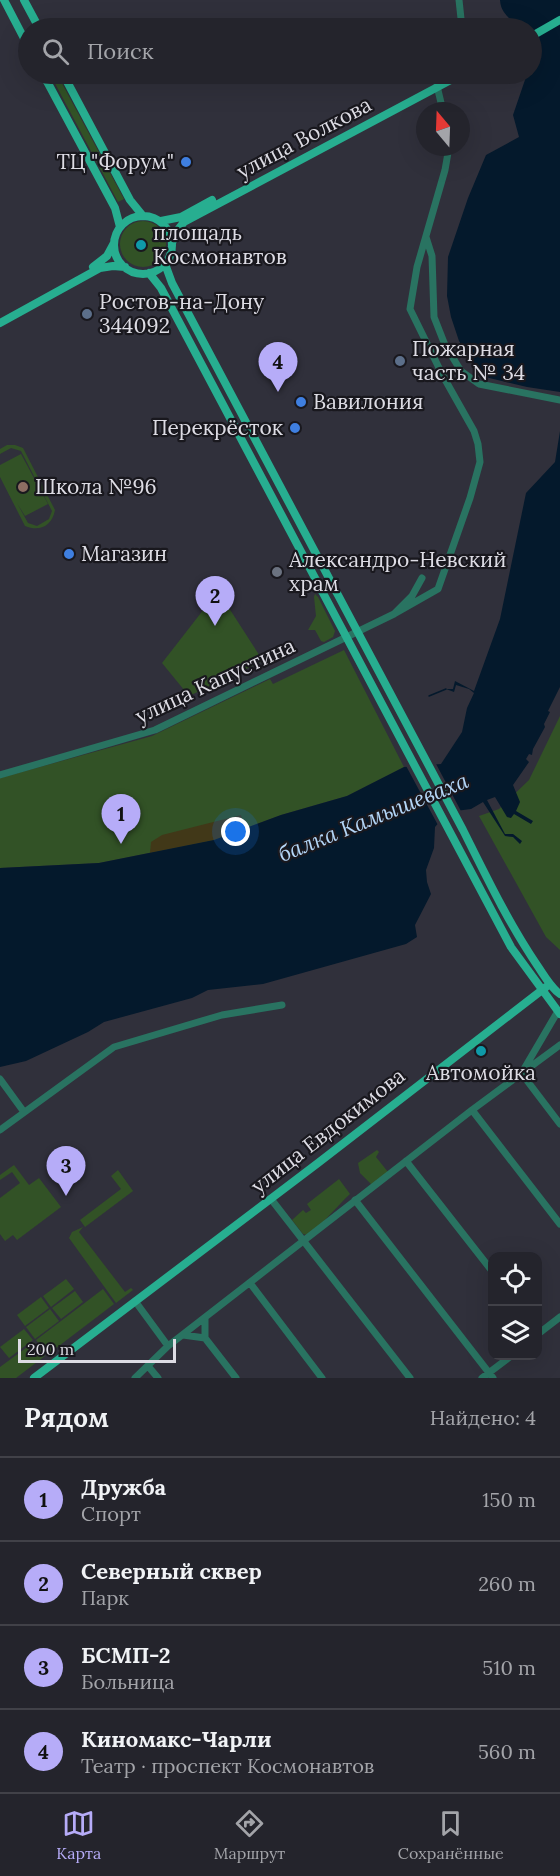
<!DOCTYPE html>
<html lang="ru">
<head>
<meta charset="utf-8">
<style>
  body { margin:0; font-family:Lora,serif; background:#303038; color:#f1f3f6 }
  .controls { position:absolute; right:18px; bottom:18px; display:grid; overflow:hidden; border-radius:12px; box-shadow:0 6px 24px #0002 }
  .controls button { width:54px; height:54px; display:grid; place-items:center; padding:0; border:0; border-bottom:2px solid #414148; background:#24242c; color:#f1f3f6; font:30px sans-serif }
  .compass { position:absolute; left:416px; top:102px; width:54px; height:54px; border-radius:50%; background:#24242c; box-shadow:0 6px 24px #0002; rotate:341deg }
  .scale { position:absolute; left:18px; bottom:15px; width:158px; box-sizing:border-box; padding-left:6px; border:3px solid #dddce4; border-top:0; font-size:16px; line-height:21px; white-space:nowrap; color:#dddce4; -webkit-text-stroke:4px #19181e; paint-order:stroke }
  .you { position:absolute; left:236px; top:832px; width:21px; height:21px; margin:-15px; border:4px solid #fff; border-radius:50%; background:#1a73e8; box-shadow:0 0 0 9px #1a73e833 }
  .badge { display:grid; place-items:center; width:39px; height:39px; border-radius:50%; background:#b6acf8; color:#111; font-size:20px; font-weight:700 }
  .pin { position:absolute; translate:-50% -50px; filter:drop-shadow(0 2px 3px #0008) }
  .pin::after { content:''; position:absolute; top:32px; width:21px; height:18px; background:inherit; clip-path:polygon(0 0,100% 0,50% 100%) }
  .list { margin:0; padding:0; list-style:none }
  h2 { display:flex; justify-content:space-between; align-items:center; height:78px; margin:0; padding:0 24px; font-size:26px }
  h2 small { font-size:20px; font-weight:400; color:#a3a4a9 }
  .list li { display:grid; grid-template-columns:39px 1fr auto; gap:18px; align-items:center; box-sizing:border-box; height:84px; padding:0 24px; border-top:2px solid #414148 }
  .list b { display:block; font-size:22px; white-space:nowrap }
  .list p { margin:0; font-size:20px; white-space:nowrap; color:#a3a4a9 }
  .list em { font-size:20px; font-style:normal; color:#a3a4a9 }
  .icon { flex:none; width:33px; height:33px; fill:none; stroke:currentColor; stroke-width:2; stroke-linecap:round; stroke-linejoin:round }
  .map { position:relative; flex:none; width:560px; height:1378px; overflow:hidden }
  .search { position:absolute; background:#24242c; box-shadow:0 6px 24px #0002; left:18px; right:18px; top:18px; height:66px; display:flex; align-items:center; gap:15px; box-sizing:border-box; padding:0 21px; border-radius:33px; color:#a3a4a9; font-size:22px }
  .sheet { height:414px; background:#24242c }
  nav { display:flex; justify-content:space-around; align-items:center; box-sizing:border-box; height:84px; border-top:2px solid #414148; background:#24242c; font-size:16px; color:#a3a4a9 }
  nav a { display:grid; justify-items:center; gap:3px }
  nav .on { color:#b6acf8 }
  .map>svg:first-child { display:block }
  .green { fill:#325226 }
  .sand { fill:#413818 }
  .water { fill:#04192c }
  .pier { fill:#30303b }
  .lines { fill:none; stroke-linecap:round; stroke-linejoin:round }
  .stream { stroke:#04192c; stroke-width:1.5 }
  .minor { stroke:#297361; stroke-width:7 }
  .major { stroke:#27ae90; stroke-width:8 }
  .shop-dot { fill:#3f7fe0; stroke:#19181e; stroke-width:2 }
  .culture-dot { fill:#0f9aa8; stroke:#19181e; stroke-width:2 }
  .service-dot { fill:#5c6f8a; stroke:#19181e; stroke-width:2 }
  .education-dot { fill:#8d6e63; stroke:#19181e; stroke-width:2 }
  .worship-dot { fill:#6b7280; stroke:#19181e; stroke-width:2 }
  .labels { text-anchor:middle; stroke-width:4.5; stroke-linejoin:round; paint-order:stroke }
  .street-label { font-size:21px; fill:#dddce4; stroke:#19181e }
  .poi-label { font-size:21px; fill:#dddce4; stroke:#19181e; text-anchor:start }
  .water-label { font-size:22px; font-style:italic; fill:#b4d6f7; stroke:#19181e }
</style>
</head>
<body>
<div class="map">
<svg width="560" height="1378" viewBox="0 0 560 1378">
  <rect width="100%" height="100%" fill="#30303b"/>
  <path class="green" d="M 50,74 L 57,74 L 124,199 L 118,202 Z
    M120 244a23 23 0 1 1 46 0a23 23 0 1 1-46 0Z
    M 7,445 L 15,445 L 23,448 L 55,510 C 52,526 40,532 25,526 L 0,477 L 0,465 L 21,454 L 48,504 L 25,516 L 17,503 L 28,523 L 37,526 L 49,519 L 52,511 L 21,451 L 11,448 L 0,454 L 0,449 Z
    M 218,591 L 263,661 L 189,696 L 162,663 Z
    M 315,594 L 318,597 L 335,631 L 333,637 L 324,642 L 321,641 L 315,630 L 308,630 L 316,616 L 314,597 Z
    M 344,650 L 404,767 L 347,796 L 281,815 L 214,840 L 99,863 L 0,868 L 0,778 L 152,736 L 270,679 L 273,684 Z
    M 560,716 L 560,950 L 546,937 L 479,816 L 499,809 L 529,780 Z
    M 377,1150 L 379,1152 L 376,1157 L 388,1172 L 372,1185 L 360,1173 L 358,1163 Z
    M 14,1165 L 29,1185 L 39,1178 L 61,1207 L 17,1240 L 13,1235 L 5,1241 L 0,1234 L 0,1198 L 20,1183 L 12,1172 L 0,1180 L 0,1175 Z
    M 118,1170 L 133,1191 L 85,1227 L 80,1220 L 121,1189 L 111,1176 Z
    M 339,1179 L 350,1194 C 335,1208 324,1223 308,1235 L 303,1234 L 292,1220 L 303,1210 L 306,1213 L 311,1210 L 307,1204 Z
    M 83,1227 L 79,1232 L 125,1292 L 131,1288 L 133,1290 L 116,1303 L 69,1238 L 72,1232 Z
    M 66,1279 L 74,1289 L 51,1307 L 43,1296 Z
    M 103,1289 L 114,1304 L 47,1355 L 36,1340 Z
    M 75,1291 L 83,1302 L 61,1319 L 52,1308 Z
    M 41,1297 L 49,1308 L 25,1326 L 17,1315 Z
    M 50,1309 L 59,1321 L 35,1339 L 26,1327 Z
    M 24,1329 L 33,1340 L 9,1358 L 0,1347 Z
    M 34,1342 L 45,1356 L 16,1378 L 0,1378 L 0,1367 Z"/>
  <path class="sand" d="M 241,815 L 243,824 L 230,834 L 214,840 L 150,853 L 151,842 L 162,835 Z"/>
  <path class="water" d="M 500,0 L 560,0 L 560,392 L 527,387 L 481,376 L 459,341 L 451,317 L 447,296 L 448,257 L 468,198 L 486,155 L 519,137 L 513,115 L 527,74 L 532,74 L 533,48 L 532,28 L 515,28 C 510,15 501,15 500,0 Z
    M 560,431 L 560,687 L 548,711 L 550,712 L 544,724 L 545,727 L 533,749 L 532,755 L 529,754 L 526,759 L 529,762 L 513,785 L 520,802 L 516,811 L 533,821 L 531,824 L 514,814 L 511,818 L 507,817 L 495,797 L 487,800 L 505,834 L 513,834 L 522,841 L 520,844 L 513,837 L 505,836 L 483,802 L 471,809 L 448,812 L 435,827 L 434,848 L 426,870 L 427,882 L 431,894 L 415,925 L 417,937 L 406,944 L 263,984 L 208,990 L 192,998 L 104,1022 L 88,1032 L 26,1061 L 0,1067 L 0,868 L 99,863 L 214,840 L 281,815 L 347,796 L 404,767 L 441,764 L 462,732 L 467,708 L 474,693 L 469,689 L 456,685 L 454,692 L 446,689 L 453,689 L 455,681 L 474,691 L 500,619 L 526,493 L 555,462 Z"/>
  <path class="pier" d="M 435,762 L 462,813 L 449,815 L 439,827 L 405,764 Z"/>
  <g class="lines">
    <path class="stream" d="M 429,696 L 446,689"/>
    <path class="minor" d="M 459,0 L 462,28
      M 437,86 L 443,111
      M 426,237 L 432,256 L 434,317 L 445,345 L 461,371 L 479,384 L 560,400
      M 394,614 L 438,589 L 470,498 L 480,462 L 478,444 L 474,431 L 443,376 L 410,309 L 417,267 L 445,170 L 449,147
      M 0,775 L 155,730 L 394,614 L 412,596 L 422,578
      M 524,1069 L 558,1011
      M 522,1074 L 560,1124
      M 0,1079 L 24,1112
      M 472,1110 L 560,1224
      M 0,1130 L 114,1047 L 222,1015 L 282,1005
      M 406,1161 L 492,1271
      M 271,1199 L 410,1378
      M 355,1200 L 493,1378
      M 250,1283 L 322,1378
      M 135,1301 L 168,1346
      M 538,1334 L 560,1317
      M 183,1335 L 205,1338 L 205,1318
      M 205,1338 L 236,1378
      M 148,1366 L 158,1378
      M 135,1378 L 168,1346 L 472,1110 L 560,1045
      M 482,1378 L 511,1356"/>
    <path class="major" d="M 4,0 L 28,46
      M 24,0 L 39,28
      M 532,36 L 560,20
      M 43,74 L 115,208 L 120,227
      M 63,74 L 130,200 L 143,216
      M114 245a29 29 0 1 1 58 0a29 29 0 1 1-58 0Z
      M 161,221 L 181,217 L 212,200
      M 172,243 L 177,231 L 184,222 L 462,74
      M 165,264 L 172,283 L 463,830 C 486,876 508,922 537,965 C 544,975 550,987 560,994
      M 93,267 L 107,256 L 114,243
      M 149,273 L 161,288 L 511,947 L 560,1014
      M 0,323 L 100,268 L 113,266 L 125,267
      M 34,1378 L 318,1163 L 546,987"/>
  </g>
  <g class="shop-dot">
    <circle cx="186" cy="162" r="6"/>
    <circle cx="301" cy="402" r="6"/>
    <circle cx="295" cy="428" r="6"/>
    <circle cx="69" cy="554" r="6"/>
  </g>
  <g class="culture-dot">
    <circle cx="141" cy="245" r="6"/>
    <circle cx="481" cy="1051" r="6"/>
  </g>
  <g class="service-dot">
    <circle cx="87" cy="314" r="6"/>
    <circle cx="400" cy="361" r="6"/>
  </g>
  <circle class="education-dot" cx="23" cy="487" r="6"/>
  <circle class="worship-dot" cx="277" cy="572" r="6"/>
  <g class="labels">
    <g class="street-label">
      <text transform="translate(304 138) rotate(-28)" y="7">улица Волкова</text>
      <text transform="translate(215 681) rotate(-25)" y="7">улица Капустина</text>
      <text transform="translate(328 1131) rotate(-38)" y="7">улица Евдокимова</text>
    </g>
    <g class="poi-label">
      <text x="174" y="169" text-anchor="end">ТЦ "Форум"</text>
      <text x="153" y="240">площадь<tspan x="153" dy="24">Космонавтов</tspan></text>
      <text x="99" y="309">Ростов-на-Дону<tspan x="99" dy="24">344092</tspan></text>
      <text x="412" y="356">Пожарная<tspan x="412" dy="24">часть № 34</tspan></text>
      <text x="313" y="409">Вавилония</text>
      <text x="283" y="435" text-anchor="end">Перекрёсток</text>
      <text x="35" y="494">Школа №96</text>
      <text x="81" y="561">Магазин</text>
      <text x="289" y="567">Александро-Невский<tspan x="289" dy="24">храм</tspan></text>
      <text x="481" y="1080" text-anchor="middle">Автомойка</text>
    </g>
    <g class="water-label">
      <text transform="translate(373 817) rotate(-22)" y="8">балка Камышеваха</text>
    </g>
  </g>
</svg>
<div class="controls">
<button><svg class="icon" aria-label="locate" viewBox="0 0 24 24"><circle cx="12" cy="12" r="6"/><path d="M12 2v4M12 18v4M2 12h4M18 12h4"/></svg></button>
<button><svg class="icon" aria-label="layers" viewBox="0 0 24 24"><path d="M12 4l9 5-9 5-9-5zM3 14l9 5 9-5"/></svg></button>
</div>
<svg class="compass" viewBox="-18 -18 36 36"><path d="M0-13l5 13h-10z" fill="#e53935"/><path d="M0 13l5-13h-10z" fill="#a3a4a9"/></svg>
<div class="scale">200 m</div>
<div class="you"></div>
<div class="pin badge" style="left:121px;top:844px">1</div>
<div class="pin badge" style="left:215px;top:626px">2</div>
<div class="pin badge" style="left:66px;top:1196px">3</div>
<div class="pin badge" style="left:278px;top:392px">4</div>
<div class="search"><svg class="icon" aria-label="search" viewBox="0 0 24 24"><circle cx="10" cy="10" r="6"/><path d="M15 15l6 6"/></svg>Поиск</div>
</div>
<section class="sheet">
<h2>Рядом<small>Найдено: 4</small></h2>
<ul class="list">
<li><span class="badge">1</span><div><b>Дружба</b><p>Спорт</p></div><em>150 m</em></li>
<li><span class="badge">2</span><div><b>Северный сквер</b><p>Парк</p></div><em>260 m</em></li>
<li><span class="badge">3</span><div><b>БСМП-2</b><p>Больница</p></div><em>510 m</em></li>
<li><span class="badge">4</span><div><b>Киномакс-Чарли</b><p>Театр · проспект Космонавтов</p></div><em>560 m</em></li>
</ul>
</section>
<nav>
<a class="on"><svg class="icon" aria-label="map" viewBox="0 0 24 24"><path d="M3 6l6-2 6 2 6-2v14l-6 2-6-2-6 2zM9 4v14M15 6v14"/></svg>Карта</a>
<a><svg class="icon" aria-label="directions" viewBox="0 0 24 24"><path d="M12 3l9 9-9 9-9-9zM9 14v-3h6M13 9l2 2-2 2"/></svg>Маршрут</a>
<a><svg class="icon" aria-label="saved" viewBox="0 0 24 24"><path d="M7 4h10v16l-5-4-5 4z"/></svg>Сохранённые</a>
</nav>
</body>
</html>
